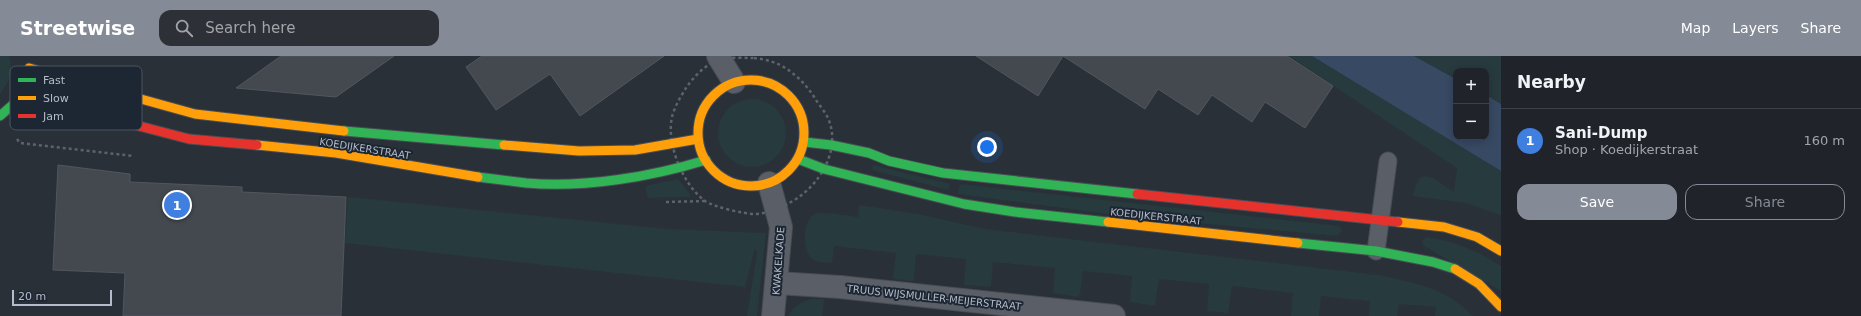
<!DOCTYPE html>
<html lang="en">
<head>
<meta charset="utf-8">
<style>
  body { margin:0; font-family:"DejaVu Sans",sans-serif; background:#2d3036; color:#f1f3f6 }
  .controls { position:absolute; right:12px; top:12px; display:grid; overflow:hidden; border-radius:8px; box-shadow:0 2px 10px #0003 }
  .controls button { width:36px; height:36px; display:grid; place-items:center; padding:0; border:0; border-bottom:1px solid #3d4147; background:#20242a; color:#f1f3f6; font:20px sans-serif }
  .scale { position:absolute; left:12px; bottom:10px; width:100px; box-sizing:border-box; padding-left:4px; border:2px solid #b4bcc9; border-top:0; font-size:11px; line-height:14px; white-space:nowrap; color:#b4bcc9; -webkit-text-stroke:3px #1d2633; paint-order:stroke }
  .you { position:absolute; left:987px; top:91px; width:14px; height:14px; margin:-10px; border:3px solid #fff; border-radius:50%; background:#1a73e8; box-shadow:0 0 0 6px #1a73e833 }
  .badge { display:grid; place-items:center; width:26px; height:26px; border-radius:50%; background:#848b96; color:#fff; font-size:13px; font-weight:700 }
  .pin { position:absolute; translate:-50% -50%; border:2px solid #fff; box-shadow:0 1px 4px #0006 }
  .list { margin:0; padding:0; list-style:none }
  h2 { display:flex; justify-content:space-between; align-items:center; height:52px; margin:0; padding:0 16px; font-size:17px }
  h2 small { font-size:13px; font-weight:400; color:#a2a4a8 }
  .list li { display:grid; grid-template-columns:26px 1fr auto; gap:12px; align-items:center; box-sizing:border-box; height:64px; padding:0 16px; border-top:1px solid #3d4147 }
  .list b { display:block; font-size:15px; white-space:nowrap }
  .list p { margin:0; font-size:13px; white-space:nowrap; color:#a2a4a8 }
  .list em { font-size:13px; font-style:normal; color:#a2a4a8 }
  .actions { display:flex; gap:8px; padding:12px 16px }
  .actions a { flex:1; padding:9px 0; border:1px solid #848b96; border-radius:12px; text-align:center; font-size:14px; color:#848b96 }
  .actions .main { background:#848b96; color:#fff }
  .icon { flex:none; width:22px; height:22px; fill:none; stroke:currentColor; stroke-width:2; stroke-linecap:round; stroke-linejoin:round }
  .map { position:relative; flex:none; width:1501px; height:260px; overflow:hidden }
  header { display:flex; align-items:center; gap:24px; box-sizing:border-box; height:56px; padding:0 20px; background:#848b96; color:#fff }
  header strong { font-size:19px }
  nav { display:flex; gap:22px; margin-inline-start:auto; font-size:14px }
  .search { width:280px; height:36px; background:#2d3036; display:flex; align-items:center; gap:10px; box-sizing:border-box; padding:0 14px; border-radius:12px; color:#a2a4a8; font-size:15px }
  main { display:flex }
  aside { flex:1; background:#20242a }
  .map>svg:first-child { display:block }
  .green { fill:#273a3e }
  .water { fill:#384963 }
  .building { fill:#444950; stroke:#52575f }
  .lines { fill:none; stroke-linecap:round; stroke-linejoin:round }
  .lane-casing { stroke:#484c53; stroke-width:19 }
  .street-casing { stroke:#484c53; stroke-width:24 }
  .fast-casing { stroke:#484c53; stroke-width:11 }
  .slow-casing { stroke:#484c53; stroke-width:11 }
  .jam-casing { stroke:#484c53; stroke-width:11 }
  .path { stroke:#5d636a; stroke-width:2.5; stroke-dasharray:3 3; stroke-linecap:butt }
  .lane { stroke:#5a5e66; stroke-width:17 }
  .street { stroke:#5a5e66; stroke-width:22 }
  .fast { stroke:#30b455; stroke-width:9 }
  .slow { stroke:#ff9f0a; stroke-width:9 }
  .jam { stroke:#e5322d; stroke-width:9 }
  .labels { text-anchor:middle; stroke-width:4; stroke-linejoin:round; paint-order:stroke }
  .street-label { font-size:10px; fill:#b4bcc9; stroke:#1d2633 }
  .key { fill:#1d2633; stroke:#4a5360; stroke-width:1 }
  .key-label { font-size:11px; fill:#b4bcc9 }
</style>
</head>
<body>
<header>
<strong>Streetwise</strong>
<div class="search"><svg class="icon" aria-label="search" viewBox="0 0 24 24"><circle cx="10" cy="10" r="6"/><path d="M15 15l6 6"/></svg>Search here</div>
<nav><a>Map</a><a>Layers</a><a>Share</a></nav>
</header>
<main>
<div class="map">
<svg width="1501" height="260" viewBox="0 0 1501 260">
  <rect width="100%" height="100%" fill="#2a3038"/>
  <path class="green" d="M 0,0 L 9,0 C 14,14 9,27 0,38 Z
    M 1289,0 L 1312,0 L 1501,115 L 1501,159 L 1466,147 L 1413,140 C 1420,105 1435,125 1454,136 L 1457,112 Z
    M 1414,0 L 1501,0 L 1501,48 L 1486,39 L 1486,15 L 1456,15 L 1456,23 Z
    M718 77a34 34 0 1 1 68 0a34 34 0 1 1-68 0Z
    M 873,109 L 950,128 L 948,134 L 872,114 Z
    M 678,123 L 690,138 L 689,141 L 648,142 L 645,130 Z
    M 960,128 L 1339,170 L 1342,175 L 1337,180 L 1131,161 L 958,138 Z
    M 348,141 L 667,173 L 766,177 L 757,260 L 747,260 L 757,197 L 755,192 L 745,231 L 345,187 Z
    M 859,149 L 918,158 L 985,173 L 1378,219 C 1417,228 1443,230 1473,260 L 1435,260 L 1436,251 L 1399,248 L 1397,260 L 1369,260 L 1370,245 L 1321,240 L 1319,260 L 1291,260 L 1293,237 L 1232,230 L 1228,257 L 1207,255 L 1209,228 L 1159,223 L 1155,250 L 1130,246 L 1132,220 L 1083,215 L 1080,238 L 1078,241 L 1053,237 L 1055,212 L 993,206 L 991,230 L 989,231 L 964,229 L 966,203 L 916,198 L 914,224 L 912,225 L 895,223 L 893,222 L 896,197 L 834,190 L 832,207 C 826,206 817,207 812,203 C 802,194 802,164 815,158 C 822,155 848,160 858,161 Z
    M 1426,181 C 1454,185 1478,195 1501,210 L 1501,235 L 1424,190 L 1422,186 Z
    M 811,243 L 824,243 L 822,260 L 788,260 C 794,250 801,246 811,243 Z"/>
  <path class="water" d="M 1312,0 L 1414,0 L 1456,23 L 1456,81 L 1486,81 L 1486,39 L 1501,48 L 1501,115 Z"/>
  <path class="building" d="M 281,0 L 394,0 L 336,41 L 236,32 Z
    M 482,0 L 664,0 L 580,60 L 550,18 L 496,54 L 466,11 Z
    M 976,0 L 1287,0 L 1333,30 L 1305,72 L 1265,46 L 1252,66 L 1212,39 L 1198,59 L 1158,33 L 1145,53 L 1063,0 L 1038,40 Z
    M 58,109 L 130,118 L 130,126 L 242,131 L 242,136 L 346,141 L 341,260 L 123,260 L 125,217 L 53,214 Z"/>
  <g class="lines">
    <defs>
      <path id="lane" d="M 1376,195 L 1388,105"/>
      <path id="street" d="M 718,0 L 734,26
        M 769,127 L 781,171 L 773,260
        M 777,227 L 840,231 L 1114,260"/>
      <path id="fast" d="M 0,60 L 18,44 L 28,22
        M 344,75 L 504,89
        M 804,86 L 831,89 L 869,97 L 889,105 L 943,117 L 1137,138
        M 798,103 L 824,113 L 964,148 L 1015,156 L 1108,166
        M 478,121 C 494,123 510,125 526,127 C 584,132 651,121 706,104
        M 1298,187 L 1376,195 L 1433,206 L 1455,213"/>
      <path id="slow" d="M 29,12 L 195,58 L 344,75
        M698 77a53 53 0 1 1 106 0a53 53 0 1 1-106 0Z
        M 257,89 L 336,97 L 478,121
        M 504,89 L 579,95 L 635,94 L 698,83
        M 1108,166 L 1298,187
        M 1398,166 L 1444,171 L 1477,181 L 1501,195
        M 1455,213 L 1479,228 L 1501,251"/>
      <path id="jam" d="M 24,35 L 74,53 L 189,83 L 257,89
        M 1137,138 L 1398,166"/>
    </defs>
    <use href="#lane" class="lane-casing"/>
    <use href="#street" class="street-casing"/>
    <use href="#fast" class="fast-casing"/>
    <use href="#slow" class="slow-casing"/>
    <use href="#jam" class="jam-casing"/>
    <path class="path" d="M 754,2 C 763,3 772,5 780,9 C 795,17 807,29 816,44 C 820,50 825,56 828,62 C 841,92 822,126 796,143 C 783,151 771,157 755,158 C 744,158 714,151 705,145 C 683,129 666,88 672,61 C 674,52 681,40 686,32 C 694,20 707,7 721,3 C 731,1 744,2 754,2 Z
      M 17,83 L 20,87 L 133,100
      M 666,146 L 705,145"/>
    <use href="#lane" class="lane"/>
    <use href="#street" class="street"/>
    <use href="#fast" class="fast"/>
    <use href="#slow" class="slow"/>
    <use href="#jam" class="jam"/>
  </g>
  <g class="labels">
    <g class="street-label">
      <text transform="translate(365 92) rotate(9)" y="4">KOEDIJKERSTRAAT</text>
      <text transform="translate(1156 160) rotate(6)" y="4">KOEDIJKERSTRAAT</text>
      <text transform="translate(778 205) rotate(-86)" y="4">KWAKELKADE</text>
      <text transform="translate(934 241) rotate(6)" y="4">TRUUS WIJSMULLER-MEIJERSTRAAT</text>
    </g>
  </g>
  <rect x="10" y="10" width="132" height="64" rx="6" class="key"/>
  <rect x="18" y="22" width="18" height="4" fill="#30b455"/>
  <rect x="18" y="40" width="18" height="4" fill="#ff9f0a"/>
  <rect x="18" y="58" width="18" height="4" fill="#e5322d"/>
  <g class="key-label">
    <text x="43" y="28">Fast</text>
    <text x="43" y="46">Slow</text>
    <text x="43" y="64">Jam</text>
  </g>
</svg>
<div class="controls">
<button>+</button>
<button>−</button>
</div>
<div class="scale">20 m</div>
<div class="you"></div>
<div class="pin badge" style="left:177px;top:149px;background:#3f7fe0">1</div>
</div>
<aside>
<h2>Nearby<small></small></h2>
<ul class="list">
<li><span class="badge" style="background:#3f7fe0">1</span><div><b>Sani-Dump</b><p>Shop · Koedijkerstraat</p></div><em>160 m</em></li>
</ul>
<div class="actions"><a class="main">Save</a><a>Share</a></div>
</aside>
</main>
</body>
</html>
